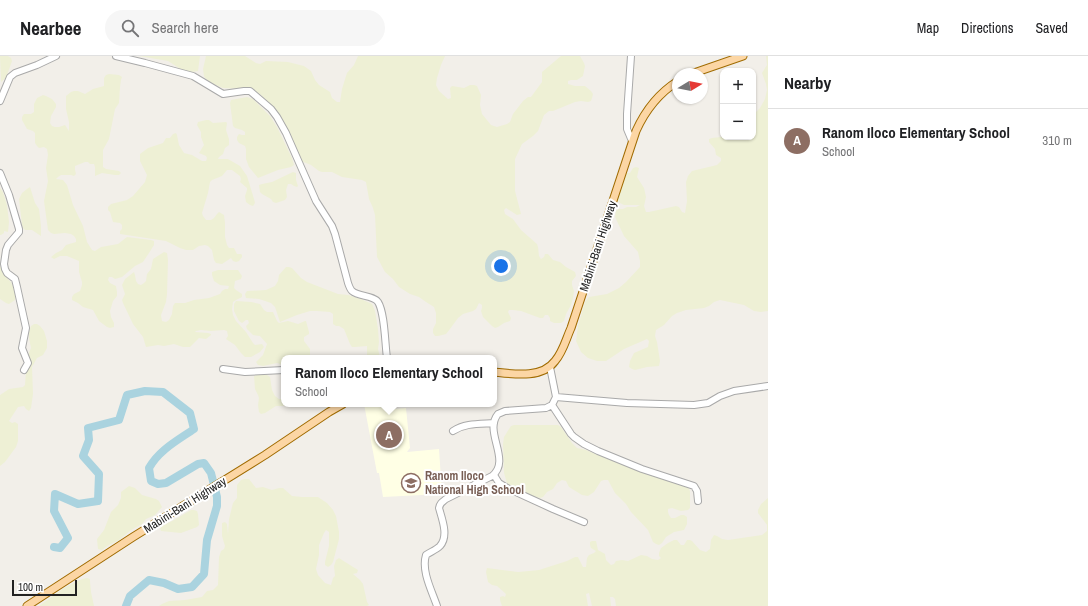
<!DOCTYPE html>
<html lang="en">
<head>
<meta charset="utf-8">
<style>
  body { margin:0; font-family:"Archivo Narrow",sans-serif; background:#f6f6f6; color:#202124 }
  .controls { position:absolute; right:12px; top:12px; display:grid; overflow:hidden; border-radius:8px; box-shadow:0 1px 3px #0004 }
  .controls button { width:36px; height:36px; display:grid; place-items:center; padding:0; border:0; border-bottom:1px solid #e0e0e0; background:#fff; color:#202124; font:20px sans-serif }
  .compass { position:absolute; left:672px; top:12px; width:36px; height:36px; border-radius:50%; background:#fff; box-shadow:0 1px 3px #0004; rotate:80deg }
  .scale { position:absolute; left:12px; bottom:10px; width:65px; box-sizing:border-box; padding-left:4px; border:2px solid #222; border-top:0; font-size:11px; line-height:14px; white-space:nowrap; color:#222; -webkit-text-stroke:3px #fff; paint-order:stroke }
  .you { position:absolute; left:501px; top:210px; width:14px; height:14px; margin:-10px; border:3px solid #fff; border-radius:50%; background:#1a73e8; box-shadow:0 0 0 6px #1a73e833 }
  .badge { display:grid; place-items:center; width:26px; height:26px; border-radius:50%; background:#0f766e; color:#fff; font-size:13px; font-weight:700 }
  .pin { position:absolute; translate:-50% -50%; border:2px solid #fff; box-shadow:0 1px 4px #0006 }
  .popup { position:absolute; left:281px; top:299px; width:216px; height:52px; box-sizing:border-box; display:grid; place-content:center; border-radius:8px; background:#fff; filter:drop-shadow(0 1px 3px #0005); font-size:13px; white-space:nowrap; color:#757577 }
  .popup b { font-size:15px; color:#202124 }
  .popup::after { content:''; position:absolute; left:50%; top:100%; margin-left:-8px; border:8px solid transparent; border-top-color:#fff }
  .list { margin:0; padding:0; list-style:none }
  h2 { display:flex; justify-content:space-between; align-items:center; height:52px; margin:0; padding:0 16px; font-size:17px }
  h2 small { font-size:13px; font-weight:400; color:#757577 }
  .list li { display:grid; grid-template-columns:26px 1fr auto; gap:12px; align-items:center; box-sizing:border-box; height:64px; padding:0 16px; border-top:1px solid #e0e0e0 }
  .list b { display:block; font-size:15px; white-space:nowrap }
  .list p { margin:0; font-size:13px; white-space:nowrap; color:#757577 }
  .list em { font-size:13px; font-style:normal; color:#757577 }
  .icon { flex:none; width:22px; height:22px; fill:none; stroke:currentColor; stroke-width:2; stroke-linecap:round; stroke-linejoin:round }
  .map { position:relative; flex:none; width:768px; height:550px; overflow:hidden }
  header { display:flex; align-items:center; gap:24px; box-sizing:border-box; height:56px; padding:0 20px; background:#fff; border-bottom:1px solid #e0e0e0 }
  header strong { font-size:19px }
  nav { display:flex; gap:22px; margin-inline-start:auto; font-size:14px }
  .search { width:280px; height:36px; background:#f6f6f6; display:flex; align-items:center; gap:10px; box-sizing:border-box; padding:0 14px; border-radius:22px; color:#757577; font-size:15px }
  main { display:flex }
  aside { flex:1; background:#fff }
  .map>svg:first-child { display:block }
  .education { fill:#ffffe5 }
  .farmland { fill:#eef0d5 }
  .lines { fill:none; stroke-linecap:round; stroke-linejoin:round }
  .river { stroke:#aad3df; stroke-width:8 }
  .minor-casing { stroke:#a9a9a9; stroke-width:8 }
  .major-casing { stroke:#a06b00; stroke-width:9 }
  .minor { stroke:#fff; stroke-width:6 }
  .major { stroke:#fcd6a4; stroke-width:7 }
  .labels { text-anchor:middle; stroke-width:4; stroke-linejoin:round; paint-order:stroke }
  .street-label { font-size:12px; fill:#222; stroke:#fff }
  .education-label { font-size:12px; font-weight:bold; fill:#785e54; stroke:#fff; text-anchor:start }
</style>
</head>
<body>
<header>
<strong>Nearbee</strong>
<div class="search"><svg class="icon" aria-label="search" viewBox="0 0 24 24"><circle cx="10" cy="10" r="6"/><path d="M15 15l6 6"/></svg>Search here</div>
<nav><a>Map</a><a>Directions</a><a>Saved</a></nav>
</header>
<main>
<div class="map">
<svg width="768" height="550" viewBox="0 0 768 550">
  <rect width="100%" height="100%" fill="#f2efe9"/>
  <path class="education" d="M 364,348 L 393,348 L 394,353 L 406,352 L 410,392 L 407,396 L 439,393 L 442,438 L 383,441 L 379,417 L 377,417 Z"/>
  <path class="farmland" d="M 0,0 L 8,0 L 11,2 L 12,5 L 6,22 L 1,26 Z
    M 139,0 L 200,0 L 198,15 L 192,16 L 182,14 L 168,5 Z
    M 206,0 L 245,0 L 256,7 L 260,8 L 266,5 L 288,6 L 304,10 L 311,15 L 315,24 L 319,29 L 330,36 L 332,42 L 337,46 L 340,46 L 342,33 L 346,20 L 347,17 L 354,9 L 358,0 L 445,0 L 441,9 L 437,22 L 436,29 L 439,35 L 448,43 L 451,42 L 450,32 L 452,30 L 464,32 L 470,29 L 474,29 L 477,30 L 481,39 L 480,49 L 482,58 L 491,69 L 497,71 L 507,68 L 510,66 L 513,58 L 523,45 L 528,41 L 531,41 L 542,26 L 542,16 L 561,0 L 580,0 L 584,7 L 585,10 L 583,20 L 577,24 L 571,24 L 568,25 L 568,28 L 575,30 L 585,30 L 591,35 L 593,38 L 592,42 L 591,45 L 588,46 L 581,45 L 575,46 L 553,55 L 549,55 L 544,59 L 538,75 L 533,80 L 522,88 L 515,103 L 515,135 L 521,158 L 517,159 L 506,152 L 504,154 L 505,158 L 513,163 L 521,174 L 537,188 L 538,191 L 539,200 L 541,203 L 544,201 L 545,198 L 548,198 L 553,204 L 560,206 L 566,211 L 575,216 L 576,220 L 572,225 L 572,229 L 574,235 L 573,242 L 571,249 L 566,258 L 564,265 L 561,267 L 554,267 L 550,265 L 550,262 L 548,259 L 545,259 L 543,262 L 540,262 L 521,255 L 513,254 L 509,254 L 508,256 L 511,262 L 510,265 L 504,267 L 498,271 L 495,272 L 492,270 L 483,261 L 481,255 L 482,252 L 482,249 L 479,247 L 476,253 L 473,255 L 463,258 L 458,262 L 450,273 L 446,278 L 438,280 L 435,280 L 433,277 L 433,273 L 436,267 L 436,257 L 434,251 L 426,246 L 419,241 L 410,238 L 399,231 L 393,223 L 385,216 L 377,201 L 375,159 L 373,152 L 369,143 L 366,126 L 362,124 L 342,121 L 332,116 L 322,116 L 319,115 L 311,109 L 301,105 L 285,69 L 275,53 L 261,39 L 255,35 L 241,33 L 223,32 L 211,27 L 205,22 L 204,20 L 203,13 Z
    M 766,0 L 768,0 L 768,255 L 761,256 L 754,255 L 744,249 L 720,244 L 714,246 L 709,250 L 704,252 L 686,254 L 677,257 L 672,260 L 664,269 L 656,274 L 655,280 L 657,286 L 660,305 L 659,310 L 647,311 L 635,314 L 632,313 L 629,311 L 630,305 L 634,297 L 648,291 L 649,285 L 647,283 L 624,293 L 606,305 L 597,305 L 588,302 L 581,296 L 576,285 L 578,270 L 585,246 L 589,241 L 607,238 L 619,232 L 626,226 L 640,211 L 640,205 L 638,196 L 624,180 L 615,161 L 616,155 L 618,153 L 623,153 L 627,151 L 636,151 L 640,149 L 624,149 L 620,147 L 615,142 L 624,117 L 630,117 L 633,112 L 636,111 L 639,112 L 637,121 L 644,132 L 646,141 L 644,150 L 646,156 L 649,156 L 676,150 L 679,151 L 682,156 L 685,157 L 687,145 L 686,126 L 688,120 L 692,115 L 717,109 L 721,105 L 721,102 L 716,99 L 715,93 L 709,86 L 709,83 L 712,82 L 721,81 L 723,80 L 753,81 L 753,59 L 760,52 L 765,43 L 767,34 L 766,28 L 762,17 L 767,9 Z
    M 109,18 L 119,19 L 122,21 L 121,24 L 120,31 L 119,47 L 115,53 L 109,83 L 103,94 L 103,111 L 106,113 L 119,115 L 121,117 L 119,119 L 115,119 L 102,117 L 95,120 L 95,111 L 94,108 L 90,108 L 88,106 L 85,106 L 75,110 L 75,114 L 76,118 L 74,120 L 71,119 L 61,119 L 58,121 L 56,123 L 63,124 L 67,129 L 73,149 L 83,170 L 87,186 L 92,194 L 95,195 L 101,191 L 118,188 L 127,181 L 151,184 L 154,185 L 154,189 L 149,197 L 143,206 L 135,210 L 122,221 L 115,223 L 112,221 L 109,221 L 108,224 L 110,227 L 116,230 L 117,236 L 117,240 L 113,245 L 110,255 L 111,261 L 114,267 L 114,271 L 110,272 L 107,271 L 99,265 L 93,254 L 83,251 L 78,247 L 72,244 L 72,241 L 74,238 L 80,235 L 82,229 L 82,226 L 79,216 L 79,205 L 67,200 L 60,200 L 54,203 L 51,201 L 56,197 L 62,194 L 66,189 L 76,186 L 76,183 L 74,180 L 71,178 L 65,177 L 54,178 L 51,177 L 48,174 L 44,145 L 48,125 L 46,112 L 48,99 L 47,93 L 44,91 L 39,92 L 37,90 L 35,87 L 35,77 L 33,75 L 27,73 L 22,64 L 22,61 L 24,58 L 31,58 L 34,56 L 34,48 L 37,42 L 43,39 L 46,40 L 52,43 L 56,48 L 56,51 L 51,60 L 50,67 L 52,70 L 55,71 L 59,71 L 65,69 L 69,75 L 69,66 L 66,53 L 66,40 L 71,36 L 74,35 L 78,35 L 85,38 L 93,33 L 104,30 L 104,22 L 106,19 Z
    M 247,41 L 253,43 L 270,60 L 277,71 L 292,102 L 294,109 L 291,111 L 278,114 L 258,122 L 249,111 L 246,103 L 246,93 L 245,90 L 239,87 L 237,84 L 237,81 L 239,78 L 242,79 L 245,79 L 245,76 L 242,74 L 235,72 L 233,70 L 230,47 L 231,44 Z
    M 206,64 L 209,64 L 213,67 L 226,66 L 227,67 L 226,74 L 229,83 L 229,89 L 225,92 L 223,98 L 219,101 L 218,103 L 228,103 L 240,110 L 247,120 L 254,143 L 255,147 L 253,150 L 250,149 L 246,146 L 245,140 L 247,134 L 247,132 L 240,126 L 241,123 L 240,120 L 232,114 L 227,114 L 222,120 L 212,124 L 210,126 L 208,137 L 202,157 L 203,160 L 206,164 L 211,164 L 214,162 L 217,158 L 219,156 L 224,159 L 225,167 L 225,181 L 227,189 L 229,192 L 234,192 L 237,198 L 241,198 L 242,199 L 242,201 L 239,205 L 236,206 L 233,205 L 231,202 L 222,208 L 216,207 L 214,204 L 212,194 L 208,190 L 205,189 L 199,190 L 193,194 L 186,194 L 180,192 L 166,185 L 120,178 L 120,175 L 122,173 L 122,169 L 120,167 L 113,166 L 110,156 L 108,154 L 108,151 L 111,148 L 127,144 L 133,140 L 145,126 L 147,119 L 140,105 L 140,98 L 148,92 L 163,87 L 166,82 L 170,82 L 173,78 L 176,77 L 177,79 L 179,89 L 184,97 L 192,99 L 202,105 L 206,105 L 207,102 L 206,100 L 199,97 L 204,89 L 201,81 L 201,76 L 197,69 L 198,66 Z
    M 293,116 L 296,117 L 296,124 L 298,130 L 297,131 L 294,130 L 291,128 L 288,128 L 286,134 L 287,141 L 285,144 L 276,147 L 273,146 L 271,143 L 262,138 L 260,136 L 259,129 L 262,128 L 272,126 Z
    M 30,131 L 35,147 L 39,153 L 41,170 L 41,180 L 32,174 L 25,174 L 23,172 L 22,169 L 19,143 L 22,137 L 27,133 Z
    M 0,132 L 3,136 L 7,149 L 9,166 L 8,176 L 4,175 L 4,177 L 1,179 L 0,179 Z
    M 164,196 L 167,197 L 168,204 L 167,238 L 166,246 L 161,259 L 162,265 L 166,266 L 169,264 L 172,258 L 173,250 L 175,247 L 185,247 L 194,244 L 209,242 L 220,238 L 222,235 L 225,233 L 228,233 L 229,230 L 220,229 L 214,225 L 212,219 L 212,216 L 218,214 L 238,214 L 242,220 L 241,223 L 235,225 L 234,232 L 236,234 L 242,238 L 242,241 L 236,244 L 233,246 L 232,253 L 233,259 L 236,265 L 246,276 L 253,287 L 255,289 L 262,288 L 264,291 L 260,296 L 251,301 L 245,301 L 241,297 L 235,289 L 226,283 L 228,280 L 227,275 L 224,274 L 211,275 L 201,274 L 196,275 L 195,276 L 208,277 L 211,278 L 211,279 L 206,283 L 199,282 L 190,291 L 183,291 L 174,288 L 164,290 L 158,289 L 146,291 L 143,281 L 133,268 L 123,247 L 122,244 L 125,238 L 122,229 L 125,223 L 134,216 L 135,219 L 136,225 L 138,228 L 141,229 L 144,227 L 146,225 L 147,218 L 151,213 L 153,203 Z
    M 0,210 L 5,220 L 11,226 L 15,235 L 16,240 L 15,244 L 9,248 L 6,247 L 0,243 Z
    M 286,211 L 289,211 L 292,212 L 301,222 L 307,226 L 338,238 L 348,239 L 361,243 L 372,248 L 375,255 L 378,273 L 379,286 L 378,293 L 380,302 L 367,302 L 367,290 L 355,291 L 352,291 L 350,288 L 344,273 L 339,270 L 336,270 L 333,268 L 333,258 L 330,256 L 317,255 L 310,255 L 297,259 L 280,266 L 275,251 L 271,247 L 259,243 L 246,242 L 245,238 L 247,235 L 266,234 L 275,230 L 278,225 L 279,219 Z
    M 236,245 L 251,246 L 260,248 L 264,254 L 267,256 L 273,256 L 277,265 L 279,267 L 288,265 L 298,268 L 305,265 L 306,265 L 309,276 L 309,278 L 304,281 L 304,285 L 310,293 L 310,302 L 284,302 L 283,309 L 277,307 L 263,310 L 258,309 L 256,306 L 263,299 L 267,288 L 260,280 L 253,279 L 247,273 L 246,270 L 249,267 L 248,264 L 246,264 L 242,267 L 239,265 L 234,255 L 234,248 Z
    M 34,268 L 37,268 L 40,270 L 44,275 L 47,285 L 47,292 L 43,299 L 37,302 L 32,311 L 33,338 L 31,352 L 29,355 L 26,353 L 24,350 L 18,351 L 9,365 L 12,367 L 15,366 L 18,368 L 18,385 L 16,391 L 5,406 L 0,410 L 0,339 L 9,333 L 23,331 L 25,329 L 27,301 L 31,292 L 29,282 L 29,276 L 31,270 Z
    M 264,318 L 267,319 L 270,321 L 272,334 L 275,340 L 279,343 L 284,343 L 284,348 L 292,348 L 282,350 L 276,350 L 265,357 L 261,358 L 259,356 L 258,349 L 259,342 L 258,339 L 255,333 L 254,320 L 257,319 Z
    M 514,369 L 558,369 L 561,371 L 572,387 L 577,392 L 586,394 L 618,407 L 626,409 L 687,429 L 690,435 L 690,452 L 688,454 L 681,455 L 672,452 L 668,453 L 668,456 L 669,459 L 671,462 L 675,462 L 681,459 L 684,459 L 687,461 L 687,468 L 684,474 L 674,476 L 666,481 L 662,487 L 659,489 L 656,488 L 653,486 L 648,474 L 631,456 L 626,448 L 615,437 L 608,424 L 604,424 L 601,425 L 594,436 L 588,440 L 582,439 L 569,431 L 566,425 L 562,424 L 557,427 L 553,433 L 547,436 L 543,441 L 540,442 L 512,434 L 507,427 L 504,417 L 503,388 L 504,381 L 509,373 L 511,370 Z
    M 244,423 L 249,423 L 256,432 L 263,431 L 272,434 L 279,432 L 283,432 L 292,440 L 302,441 L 318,441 L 327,447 L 333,454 L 336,460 L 339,476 L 339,483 L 333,506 L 331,509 L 328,511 L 325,509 L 325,506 L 329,490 L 329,476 L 326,474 L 324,477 L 319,489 L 319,499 L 316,513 L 318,519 L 325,527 L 331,529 L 333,522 L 335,520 L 334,510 L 336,504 L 339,502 L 342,504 L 358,514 L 357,517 L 353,518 L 360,524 L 363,528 L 367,546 L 369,549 L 367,550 L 159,550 L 162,548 L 169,545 L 185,544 L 202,541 L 207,535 L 213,534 L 218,529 L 219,501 L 221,495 L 224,493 L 225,490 L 222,480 L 222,467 L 225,466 L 227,468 L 228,478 L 229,463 L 233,447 L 237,442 L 237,429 L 241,424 Z
    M 129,430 L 135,432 L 142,439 L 156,443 L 159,445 L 162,451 L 155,459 L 146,463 L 142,468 L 131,474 L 119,484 L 107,490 L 102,494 L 98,493 L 97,483 L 104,474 L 111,456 L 118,449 L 121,442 L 121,436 Z
    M 768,442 L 768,550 L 616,550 L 615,543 L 613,541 L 610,541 L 611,550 L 592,550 L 589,537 L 586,538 L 588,550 L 502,550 L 500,544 L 500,541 L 503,540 L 505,541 L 506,538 L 497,530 L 492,529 L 488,526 L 486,516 L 487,512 L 518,516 L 529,515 L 539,514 L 567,505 L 575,501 L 578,501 L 583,511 L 586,511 L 587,502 L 589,499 L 594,497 L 596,495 L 591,492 L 590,489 L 590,486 L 592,485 L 596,485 L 598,494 L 605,498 L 606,504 L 611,509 L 614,508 L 616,505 L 622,504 L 628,505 L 641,499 L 647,500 L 652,503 L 658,504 L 661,502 L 659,500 L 659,497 L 661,492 L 668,487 L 674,484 L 677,484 L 681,489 L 684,489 L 687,484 L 690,484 L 692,485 L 700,494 L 706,496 L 710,493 L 711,484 L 714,479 L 717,480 L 722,483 L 728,484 L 762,479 L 767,475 L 767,469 L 758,457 L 758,454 L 761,448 Z
    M 191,454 L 194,454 L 197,455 L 198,458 L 199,469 L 197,471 L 181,477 L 161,475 L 160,472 L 162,470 L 174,464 Z
    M 87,522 L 90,523 L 90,525 L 91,536 L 94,550 L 39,550 L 64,532 L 82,523 Z"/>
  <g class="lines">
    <path class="river" d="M 54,491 L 60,492 L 68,482 L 54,455 L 55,438 L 78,448 L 98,445 L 99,418 L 83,400 L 89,384 L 88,372 L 119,364 L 127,339 L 145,335 L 163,336 L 190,357 L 194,373 C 178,384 159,394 149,412 L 151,425 L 158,428 L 166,427 L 198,408 L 204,407 L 211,417 L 217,441 L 217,450 L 207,484 L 204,518 L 192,531 L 178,533 L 164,527 L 149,524 L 130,540 L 126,550"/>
    <defs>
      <path id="minor" d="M 116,0 L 145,7 L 193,20 L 223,38 L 244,35 L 250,35 L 271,53 L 277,61 L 286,77 L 316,145 L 332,170 L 335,178 L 348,227 C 349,230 350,233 352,235 C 359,241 373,239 378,246 C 385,257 385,289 387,302
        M 631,0 L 627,58 L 627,73 L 632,85
        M 0,45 L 10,21 L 15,17 L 37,9 L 56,0
        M 0,117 L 9,139 L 19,173 L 19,176 L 8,189 L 6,194 L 4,208 L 5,213 L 7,217 L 15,223 L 17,231 L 26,272 L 22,292 L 28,307 L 24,314
        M 223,313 L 245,316 L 284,314
        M 556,341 L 627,347 L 694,349 L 708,347 L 720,340 L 734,335 L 768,330
        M 552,349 L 571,378 L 574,381 L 584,388 L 598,395 L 642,413 L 694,430 L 697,435 L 698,445
        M 453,375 C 465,367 479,368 494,367
        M 494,419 L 499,427 L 507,432 L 553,453 L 584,466
        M 437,550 C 432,535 421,515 426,499 C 430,496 436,494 440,490 C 449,480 442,463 439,452 C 440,447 442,446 446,443 L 492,420 C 512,404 483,376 498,358 L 505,355 L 546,352 L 552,349 L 556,341 L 550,311"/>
      <path id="major" d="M 691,18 L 743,0
        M 494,316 C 513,318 542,323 555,305 C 563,296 566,283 571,272 L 636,75 C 645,55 659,37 678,25
        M 27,550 L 133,481 L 265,399 L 329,356 L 343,348"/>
    </defs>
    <use href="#minor" class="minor-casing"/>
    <use href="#major" class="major-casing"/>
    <use href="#minor" class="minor"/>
    <use href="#major" class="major"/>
  </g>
  <defs>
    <symbol id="school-ring" viewBox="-11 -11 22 22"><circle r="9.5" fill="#fff" stroke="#8d6e63" stroke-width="1.5"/><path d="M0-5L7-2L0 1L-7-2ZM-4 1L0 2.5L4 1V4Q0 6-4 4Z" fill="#8d6e63"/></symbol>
  </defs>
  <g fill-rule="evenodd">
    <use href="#school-ring" x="400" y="416" width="22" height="22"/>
  </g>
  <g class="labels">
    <g class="street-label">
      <text transform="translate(598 190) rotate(-72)" y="4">Mabini-Bani Highway</text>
      <text transform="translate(185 449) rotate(-32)" y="4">Mabini-Bani Highway</text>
    </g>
    <g class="education-label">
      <text x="425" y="424">Ranom Iloco<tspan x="425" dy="14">National High School</tspan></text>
    </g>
  </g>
</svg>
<div class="controls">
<button>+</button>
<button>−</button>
</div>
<svg class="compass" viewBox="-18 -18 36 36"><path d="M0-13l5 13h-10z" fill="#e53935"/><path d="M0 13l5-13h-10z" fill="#757577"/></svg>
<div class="scale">100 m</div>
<div class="you"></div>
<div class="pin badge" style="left:389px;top:379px;background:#8d6e63">A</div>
<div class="popup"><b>Ranom Iloco Elementary School</b>School</div>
</div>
<aside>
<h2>Nearby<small></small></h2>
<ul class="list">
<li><span class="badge" style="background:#8d6e63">A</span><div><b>Ranom Iloco Elementary School</b><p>School</p></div><em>310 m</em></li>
</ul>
</aside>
</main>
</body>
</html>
